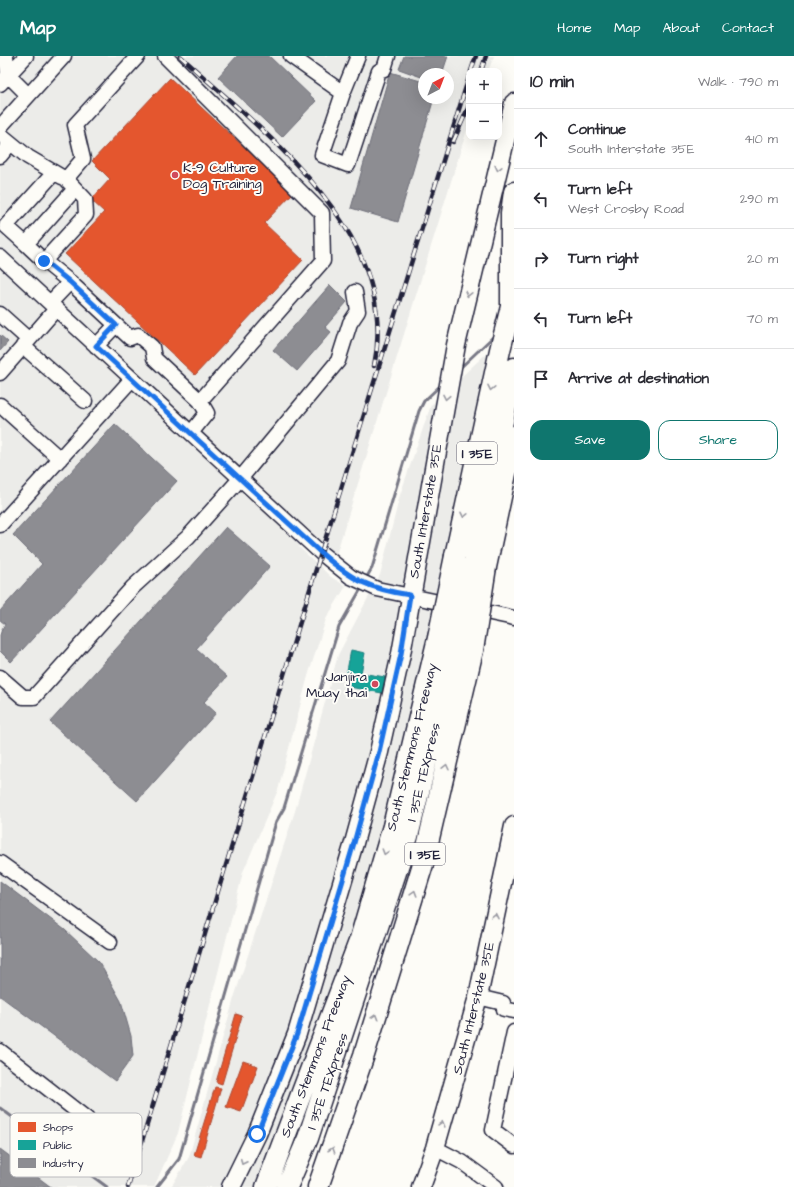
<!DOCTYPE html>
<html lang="en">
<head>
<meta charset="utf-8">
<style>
  body { margin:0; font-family:"Architects Daughter",sans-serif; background:#f7f7f7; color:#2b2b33 }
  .controls { position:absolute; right:12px; top:12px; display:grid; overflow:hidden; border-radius:8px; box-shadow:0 4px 16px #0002 }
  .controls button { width:36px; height:36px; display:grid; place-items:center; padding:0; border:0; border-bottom:1px solid #e1e1e2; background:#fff; color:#2b2b33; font:20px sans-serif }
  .compass { position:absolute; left:418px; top:12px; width:36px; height:36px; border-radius:50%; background:#fff; box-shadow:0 4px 16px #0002; rotate:42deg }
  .stop { position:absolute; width:12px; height:12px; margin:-9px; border:3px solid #1a73e8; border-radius:50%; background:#fff }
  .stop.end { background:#1a73e8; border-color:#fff; box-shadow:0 1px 4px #0008 }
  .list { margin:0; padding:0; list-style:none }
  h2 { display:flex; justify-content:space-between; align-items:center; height:52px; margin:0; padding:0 16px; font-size:17px }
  h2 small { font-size:13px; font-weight:400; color:#7c7c81 }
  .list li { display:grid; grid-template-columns:26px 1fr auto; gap:12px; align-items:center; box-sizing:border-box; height:60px; padding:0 16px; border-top:1px solid #e1e1e2 }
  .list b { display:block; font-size:15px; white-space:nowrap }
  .list p { margin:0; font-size:13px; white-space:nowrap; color:#7c7c81 }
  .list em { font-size:13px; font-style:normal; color:#7c7c81 }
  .actions { display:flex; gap:8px; padding:12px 16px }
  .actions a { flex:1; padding:9px 0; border:1px solid #0f766e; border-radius:12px; text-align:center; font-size:14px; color:#0f766e }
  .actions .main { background:#0f766e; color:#fff }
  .icon { flex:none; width:22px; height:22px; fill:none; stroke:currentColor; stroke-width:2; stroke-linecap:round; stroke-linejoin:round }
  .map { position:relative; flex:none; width:514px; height:1131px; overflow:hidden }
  header { display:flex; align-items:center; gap:24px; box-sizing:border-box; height:56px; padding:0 20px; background:#0f766e; color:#fff }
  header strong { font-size:19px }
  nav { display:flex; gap:22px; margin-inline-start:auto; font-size:14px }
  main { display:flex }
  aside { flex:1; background:#fff }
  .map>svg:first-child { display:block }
  .built { fill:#ecece9; fill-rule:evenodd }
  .shops { fill:#e4572e; stroke:#aa4732 }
  .public { fill:#17a398; stroke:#1a7c7c }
  .industry { fill:#8d8d92; stroke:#6d6d78 }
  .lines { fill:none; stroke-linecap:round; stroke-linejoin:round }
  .stream { stroke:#787885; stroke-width:3 }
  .minor-casing { stroke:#22223b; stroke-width:17 }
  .major-casing { stroke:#22223b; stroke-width:21 }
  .highway-casing { stroke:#22223b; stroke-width:23 }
  .minor { stroke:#fdfcf7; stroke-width:14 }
  .major { stroke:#fdfcf7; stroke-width:18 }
  .highway { stroke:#fdfcf7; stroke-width:20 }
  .rail-casing { stroke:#22223b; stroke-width:4.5 }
  .rail { stroke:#fdfcf7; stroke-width:3; stroke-dasharray:9; stroke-linecap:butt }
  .highway-bridge-casing { stroke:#22223b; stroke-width:23; stroke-linecap:butt }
  .highway-bridge { stroke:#fdfcf7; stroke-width:20 }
  .oneway { stroke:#9a9aa2 }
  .route { stroke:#1a73e8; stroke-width:5 }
  .poi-dot { fill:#d1495b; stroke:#fdfcf7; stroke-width:1.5 }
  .labels { text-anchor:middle; stroke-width:4; stroke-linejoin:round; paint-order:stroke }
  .shield { fill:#fdfcf7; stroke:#646373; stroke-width:1 }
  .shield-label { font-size:13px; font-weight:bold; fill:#22223b }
  .poi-label { font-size:14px; fill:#22223b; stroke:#fdfcf7; text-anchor:start }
  .street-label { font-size:14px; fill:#22223b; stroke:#fdfcf7 }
  .key { fill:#fdfcf7; stroke:#bbbbbf; stroke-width:1 }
  .key-label { font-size:11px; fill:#22223b }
</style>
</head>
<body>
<header>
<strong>Map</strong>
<nav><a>Home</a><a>Map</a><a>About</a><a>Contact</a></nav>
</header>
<main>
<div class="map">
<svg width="514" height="1131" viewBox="0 0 514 1131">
  <rect width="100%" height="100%" fill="#fdfcf7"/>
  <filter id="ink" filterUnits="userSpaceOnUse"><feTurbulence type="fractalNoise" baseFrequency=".025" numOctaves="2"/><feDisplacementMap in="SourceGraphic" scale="8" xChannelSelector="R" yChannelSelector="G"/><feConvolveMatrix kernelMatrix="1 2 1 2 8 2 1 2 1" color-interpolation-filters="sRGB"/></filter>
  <g filter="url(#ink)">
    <path class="built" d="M 0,0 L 494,0 L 488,15 L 469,15 L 469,67 L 336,499 L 307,472 L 299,491 L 331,521 L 346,530 L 326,563 L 308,620 L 278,734 L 243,816 L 178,1077 L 154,1131 L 0,1131 ZM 424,18 L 448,18 L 448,42 L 424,42 Z
      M 505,280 L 352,970 L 299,1131 L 171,1131 L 189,1101 L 234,942 L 295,755 L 338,599 L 380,519 L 400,439 L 431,349 Z"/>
    <path class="shops" d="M 170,22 L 293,137 L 264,167 L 303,204 L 195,319 L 65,198 L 104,156 L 91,144 L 110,123 L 92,105 Z
      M 236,958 L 242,960 L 222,1028 L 216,1026 Z
      M 243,1005 L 258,1010 L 241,1056 L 226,1051 Z
      M 215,1031 L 221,1032 L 201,1101 L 194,1099 Z"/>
    <path class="public" d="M 351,594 L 365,597 L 361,617 L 385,621 L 382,637 L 344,630 Z"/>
    <path class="industry" d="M 237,0 L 269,0 L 316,45 L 282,81 L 218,21 Z
      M 404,0 L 448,0 L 442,18 L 424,18 L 424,22 L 399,13 Z
      M 390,16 L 424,26 L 424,42 L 434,42 L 398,166 L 351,152 Z
      M 330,229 L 347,246 L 325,271 L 331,276 L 297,315 L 273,294 Z
      M 0,279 L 8,286 L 0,295 Z
      M 115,368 L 177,425 L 11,606 L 0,595 L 0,579 L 2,573 L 5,568 L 0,564 L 0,555 L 42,508 L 13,479 Z
      M 226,471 L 270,510 L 196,593 L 227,621 L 204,646 L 216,657 L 137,745 L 50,666 Z
      M 0,825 L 65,874 L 99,906 L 121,945 L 131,980 L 133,1000 L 115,1025 L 0,940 Z
      M 0,1093 L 51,1131 L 0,1131 Z"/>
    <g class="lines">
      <path class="stream" d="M 459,313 L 495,279
        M 365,524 L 372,512 L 419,355 L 424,345 L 441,329
        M 0,1052 L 107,1131
        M 157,1131 L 179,1103 L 276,766 L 284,752 L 339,571 L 362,531"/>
      <defs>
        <path id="minor" d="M 6,0 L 8,19 L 28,39
          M 138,0 L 75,69 L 83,103 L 66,123 L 85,143 L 86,159 L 44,205 L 70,226 L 130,282 L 138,279 L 152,291 L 154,302 L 200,345 L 207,357 L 191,377
          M 165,0 L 322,157 L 323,205 L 200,345
          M 291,0 L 343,37 L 322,99 L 348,109 L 379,15 L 384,13 L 388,0
          M 0,28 L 26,0
          M 343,37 L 358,0
          M 0,71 L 64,0
          M 0,78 L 28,101 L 62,121
          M 0,100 L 10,88
          M 53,118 L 6,170 L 26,188 L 75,133
          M 26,188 L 44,205
          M 0,201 L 321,497 L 351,521 L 377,533 L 514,562
          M 50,247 L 70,226
          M 0,258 L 29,284 L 56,253
          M 23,290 L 85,345
          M 96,290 L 116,269
          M 0,317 L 29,284
          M 0,349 L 60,403
          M 0,469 L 132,323
          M 0,621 L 23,641 L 34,641 L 133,531 L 188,481 L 240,423 L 338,305 L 350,267 L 358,255 L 355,236
          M 0,807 L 110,886
          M 478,941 L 503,947
          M 503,947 L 504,953 L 514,955
          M 514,976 L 493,1074 L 514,1090
          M 0,995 L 87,1063
          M 435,1092 L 462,1106 L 496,1131"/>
        <path id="major" d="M 231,1131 L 257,1078 L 297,978 L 354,787 L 379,696 L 401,598 L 456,289 L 514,47
          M 421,1131 L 435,1092 L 478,941 L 514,770"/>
        <path id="highway" d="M 511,250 L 511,157 L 514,136
          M 455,500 L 500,294 L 514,239
          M 474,506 L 514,312
          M 486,511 L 514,380
          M 266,1131 L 360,883 L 393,770 L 438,582
          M 287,1131 L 308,1082 L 408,780 L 455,589
          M 318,1131 L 364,999 L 423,808 L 473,594"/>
      </defs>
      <use href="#minor" class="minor-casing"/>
      <use href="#major" class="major-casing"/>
      <use href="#highway" class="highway-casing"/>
      <use href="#minor" class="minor"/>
      <use href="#major" class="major"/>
      <use href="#highway" class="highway"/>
      <defs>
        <path id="rail" d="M 180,0 C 265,78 402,178 374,310
          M 471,15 L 476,0
          M 481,15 L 486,0
          M 453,86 L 469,50
          M 128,1131 L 321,497 L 469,21"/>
      </defs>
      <use href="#rail" class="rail-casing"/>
      <use href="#rail" class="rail"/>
      <defs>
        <path id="highway-bridge" d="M 438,582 L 455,500
          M 455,589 L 474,506
          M 473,594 L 486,511"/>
      </defs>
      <use href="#highway-bridge" class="highway-bridge-casing"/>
      <use href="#highway-bridge" class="highway-bridge"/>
    </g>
    <defs><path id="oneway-chevron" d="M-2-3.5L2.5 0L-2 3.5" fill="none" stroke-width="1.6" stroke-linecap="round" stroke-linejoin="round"/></defs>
    <g class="oneway">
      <use href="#oneway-chevron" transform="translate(498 112) rotate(103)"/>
      <use href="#oneway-chevron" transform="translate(468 238) rotate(103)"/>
      <use href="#oneway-chevron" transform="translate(491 332) rotate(102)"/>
      <use href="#oneway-chevron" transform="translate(446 341) rotate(101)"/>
      <use href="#oneway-chevron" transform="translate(464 459) rotate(102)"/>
      <use href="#oneway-chevron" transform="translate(446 711) rotate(-77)"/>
      <use href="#oneway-chevron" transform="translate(385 796) rotate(107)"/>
      <use href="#oneway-chevron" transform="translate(414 837) rotate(-73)"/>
      <use href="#oneway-chevron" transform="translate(495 860) rotate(-78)"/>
      <use href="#oneway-chevron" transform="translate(375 961) rotate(-73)"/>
      <use href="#oneway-chevron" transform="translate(442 1068) rotate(-74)"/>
      <use href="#oneway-chevron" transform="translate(332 1094) rotate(-71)"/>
      <use href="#oneway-chevron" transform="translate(243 1106) rotate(116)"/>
    </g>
  </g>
  <g class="lines" filter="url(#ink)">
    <path class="route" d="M 44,205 L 70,226 L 116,269 L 96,290 L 321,497 C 352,524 369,533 410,539 L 401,598 L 379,696 L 354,787 L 297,978 L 257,1078"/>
  </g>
  <g class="poi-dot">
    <circle cx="175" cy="119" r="4"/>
    <circle cx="375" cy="628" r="4"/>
  </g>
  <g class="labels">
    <g class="shield">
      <rect x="457" y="386" width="40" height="22" rx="3"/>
      <rect x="405" y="787" width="40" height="22" rx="3"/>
    </g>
    <g class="shield-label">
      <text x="477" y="402">I 35E</text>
      <text x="425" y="803">I 35E</text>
    </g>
    <g class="poi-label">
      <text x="183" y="116">K-9 Culture<tspan x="183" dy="16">Dog Training</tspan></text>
      <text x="367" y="625" text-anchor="end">Janjira<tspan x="367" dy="16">Muay thai</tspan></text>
    </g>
    <g class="street-label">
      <text transform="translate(425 455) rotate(-80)" y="5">South Interstate 35E</text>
      <text transform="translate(411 691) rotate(-76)" y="5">South Stemmons Freeway</text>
      <text transform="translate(423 716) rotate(-76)" y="5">I 35E TEXpress</text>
      <text transform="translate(473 952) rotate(-76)" y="5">South Interstate 35E</text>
      <text transform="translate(315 1000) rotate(-69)" y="5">South Stemmons Freeway</text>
      <text transform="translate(327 1025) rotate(-71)" y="5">I 35E TEXpress</text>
    </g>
  </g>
  <rect x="10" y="1057" width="132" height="64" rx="6" class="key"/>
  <rect x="18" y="1066" width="18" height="10" fill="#e4572e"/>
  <rect x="18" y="1084" width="18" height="10" fill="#17a398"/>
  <rect x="18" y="1102" width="18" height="10" fill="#8d8d92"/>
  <g class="key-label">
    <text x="43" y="1075">Shops</text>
    <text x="43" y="1093">Public</text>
    <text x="43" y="1111">Industry</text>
  </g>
</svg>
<div class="controls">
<button>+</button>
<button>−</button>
</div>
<svg class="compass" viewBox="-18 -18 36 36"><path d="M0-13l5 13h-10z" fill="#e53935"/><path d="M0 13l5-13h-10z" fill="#7c7c81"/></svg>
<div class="stop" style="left:257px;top:1078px"></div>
<div class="stop end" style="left:44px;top:205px"></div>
</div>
<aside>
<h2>10 min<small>Walk · 790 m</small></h2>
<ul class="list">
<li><svg class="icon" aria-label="ahead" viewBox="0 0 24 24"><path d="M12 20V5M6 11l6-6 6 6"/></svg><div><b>Continue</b><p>South Interstate 35E</p></div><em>410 m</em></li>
<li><svg class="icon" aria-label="left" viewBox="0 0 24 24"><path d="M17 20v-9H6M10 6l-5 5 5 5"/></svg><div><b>Turn left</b><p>West Crosby Road</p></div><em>290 m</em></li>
<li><svg class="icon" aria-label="right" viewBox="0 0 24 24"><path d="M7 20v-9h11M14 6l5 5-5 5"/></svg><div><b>Turn right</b></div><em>20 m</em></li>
<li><svg class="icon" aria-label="left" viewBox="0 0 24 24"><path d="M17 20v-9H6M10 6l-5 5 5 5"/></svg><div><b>Turn left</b></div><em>70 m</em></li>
<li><svg class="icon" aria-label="arrive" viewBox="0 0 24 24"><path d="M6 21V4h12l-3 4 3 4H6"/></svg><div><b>Arrive at destination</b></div></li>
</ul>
<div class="actions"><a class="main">Save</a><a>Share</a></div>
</aside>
</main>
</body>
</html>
